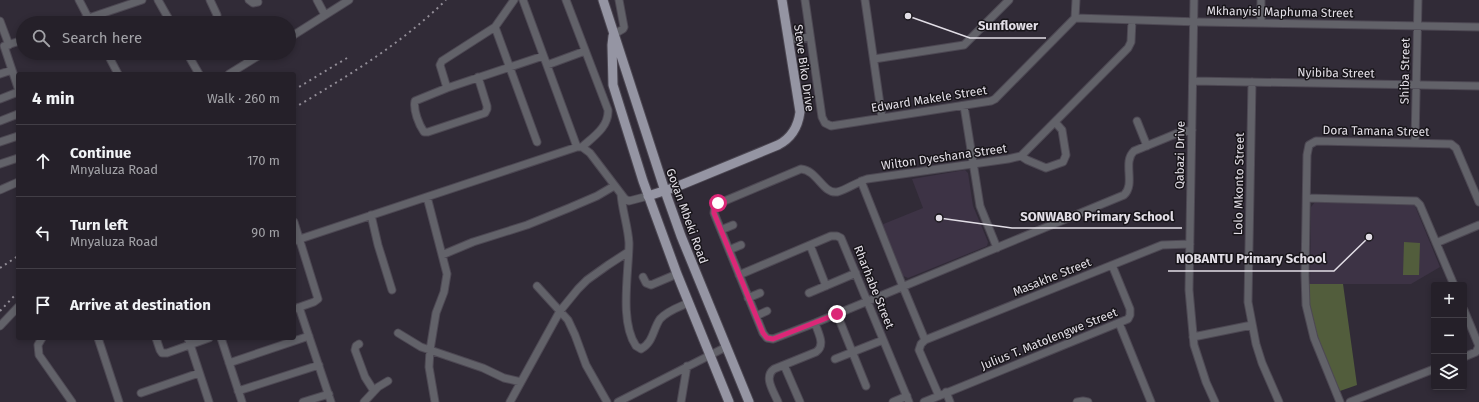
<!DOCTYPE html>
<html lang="en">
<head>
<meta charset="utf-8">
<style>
  body { margin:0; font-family:"Fira Sans",sans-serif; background:#2d2831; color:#f1f3f6 }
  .controls { position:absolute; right:12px; bottom:12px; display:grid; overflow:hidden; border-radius:4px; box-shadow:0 2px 6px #0003 }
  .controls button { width:36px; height:36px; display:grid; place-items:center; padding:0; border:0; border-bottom:1px solid #423e46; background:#252029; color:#f1f3f6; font:20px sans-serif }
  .stop { position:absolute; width:12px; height:12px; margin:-9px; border:3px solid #db2777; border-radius:50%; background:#fff }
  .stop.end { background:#db2777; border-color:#fff; box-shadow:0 1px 4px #0008 }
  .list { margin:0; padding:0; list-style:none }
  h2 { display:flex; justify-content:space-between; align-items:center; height:52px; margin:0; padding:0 16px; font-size:17px }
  h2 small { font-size:13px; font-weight:400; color:#a3a3a8 }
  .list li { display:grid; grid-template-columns:26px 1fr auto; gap:12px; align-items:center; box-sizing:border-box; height:72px; padding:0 16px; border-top:1px solid #423e46 }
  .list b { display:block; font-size:15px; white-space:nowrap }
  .list p { margin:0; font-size:13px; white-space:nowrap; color:#a3a3a8 }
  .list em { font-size:13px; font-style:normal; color:#a3a3a8 }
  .icon { flex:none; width:22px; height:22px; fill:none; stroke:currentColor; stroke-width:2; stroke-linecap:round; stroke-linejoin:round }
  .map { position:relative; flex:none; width:1479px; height:402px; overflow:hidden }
  .search { position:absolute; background:#252029; box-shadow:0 2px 6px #0003; left:16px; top:16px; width:280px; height:44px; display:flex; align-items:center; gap:10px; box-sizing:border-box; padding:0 14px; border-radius:22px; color:#a3a3a8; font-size:15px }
  .panel { position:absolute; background:#252029; box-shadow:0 2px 6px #0003; left:16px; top:72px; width:280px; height:268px; border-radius:4px }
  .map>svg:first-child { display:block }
  .built { fill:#3d3345 }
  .green { fill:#525d3c }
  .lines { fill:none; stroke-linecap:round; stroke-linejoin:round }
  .minor-casing { stroke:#4d4853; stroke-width:9 }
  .major-casing { stroke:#4d4853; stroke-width:11 }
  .minor { stroke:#626269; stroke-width:7 }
  .major { stroke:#9595a3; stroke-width:9 }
  .rail { stroke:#928d97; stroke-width:2; stroke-dasharray:2 4; stroke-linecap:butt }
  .route { stroke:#db2777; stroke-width:5 }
  .labels { text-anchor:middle; stroke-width:3; stroke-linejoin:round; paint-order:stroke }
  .street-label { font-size:12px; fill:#e2dee6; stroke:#18151a }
  .leader { fill:none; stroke:#e2dee6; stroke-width:1.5 }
  .callout-dot { fill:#e2dee6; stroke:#18151a; stroke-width:1.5 }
  .callout-label { font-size:13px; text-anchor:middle; font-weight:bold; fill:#e2dee6; stroke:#18151a; stroke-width:3; stroke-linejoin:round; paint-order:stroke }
</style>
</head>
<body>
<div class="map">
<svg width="1479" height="402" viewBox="0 0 1479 402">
  <rect width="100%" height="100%" fill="#312b37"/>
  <path class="built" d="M 965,170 L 968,173 L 973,206 L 988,242 L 987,246 L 908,278 L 901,275 L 881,225 L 923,208 L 912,179 Z
    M 1315,202 L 1412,204 L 1415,206 L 1440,267 L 1411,284 L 1310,284 L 1311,207 Z"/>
  <path class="green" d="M 1404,242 L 1420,243 L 1419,275 L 1403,275 Z
    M 1308,284 L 1343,284 L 1357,385 L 1340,391 C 1329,365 1314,338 1310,309 C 1309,301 1309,292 1308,284 Z"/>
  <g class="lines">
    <defs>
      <path id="minor" d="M 79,0 L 91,23
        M 158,0 L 171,23
        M 210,0 L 217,15
        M 249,0 L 253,3 L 258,2
        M 317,0 L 325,15
        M 514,0 L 495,27 L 442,61 L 440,65 L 447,88 L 543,56
        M 523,0 L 577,147
        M 566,0 L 608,110 C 609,127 593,137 582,147
        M 805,0 L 822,117 L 825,123 L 831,126 L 991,101 L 995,99 L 1075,18
        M 865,0 L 882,118
        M 1194,0 L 1189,290 L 1194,345 L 1206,382 L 1215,402
        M 1075,18 L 1200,22 L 1479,27
        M 1075,18 L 1076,0
        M 1132,20 L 1131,42 L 1128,48 L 1021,156 L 1008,159 L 867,179 C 857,182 846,190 837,192 C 823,194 817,170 801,169 L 715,205 L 714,213 L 763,333 L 767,338 L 773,339 L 815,323 L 1124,195 C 1136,184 1122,162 1134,151 L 1178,133 L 1192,130
        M 0,21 L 9,45
        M 1261,22 L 1261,0
        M 74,23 L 142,0
        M 495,27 L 537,142
        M 618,32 L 623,29 L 624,27 L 619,0
        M 788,36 L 794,39 L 810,37
        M 289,38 L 349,0
        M 4,46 L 18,88
        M 4,46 L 23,40
        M 107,53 L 118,74
        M 187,53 L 199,74
        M 242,53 L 249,61
        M 874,59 L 964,45 L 1009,0
        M 547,65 L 585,51
        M 0,74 L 12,70
        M 229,74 L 263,53
        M 1193,81 L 1479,86
        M 1252,82 L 1248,302 L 1256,344 L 1262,363 L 1279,402
        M 447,88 L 415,101 C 413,110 419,125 424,132 L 428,132 L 485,113 L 487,109 L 487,106 L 478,77
        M 0,99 L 18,92
        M 964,106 L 980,206 L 997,248
        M 0,121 L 18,114
        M 1137,121 L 1147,146
        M 0,142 L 18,136
        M 1415,142 L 1418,0
        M 1021,156 L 1027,160 L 1046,168 L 1063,162 L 1066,155 L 1062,130 L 1055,122
        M 0,164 L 18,158
        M 861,181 L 903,287 L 925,340
        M 0,190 L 18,182
        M 621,194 C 622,210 628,226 629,243 C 629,272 619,321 636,346 L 641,349 C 653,343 653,329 660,319 C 667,311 679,307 688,303
        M 427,197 L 447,274 L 444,292 L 436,313 L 430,350 L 429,367 L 435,402
        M 1307,198 L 1416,201 L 1420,205 L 1454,285
        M 371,215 L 378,245 L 392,290
        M 294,222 L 318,299 L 314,302 L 294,309
        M 721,230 L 733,225
        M 294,241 L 577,147 L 582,147 L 590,153 L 625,199 L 629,201 L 648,196
        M 1436,243 L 1479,225
        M 810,245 L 826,286
        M 729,250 L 741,245
        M 442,255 L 473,242 L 527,225 L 569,208 L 597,196 L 614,186
        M 739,275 L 831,236 L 837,236 L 841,238 L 909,402
        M 643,277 L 646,283 L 651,285 L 677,274
        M 537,286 L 568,320 L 575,335 L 586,365 L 607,402
        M 809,293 L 856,273
        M 748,298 L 760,293
        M 299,307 L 331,402
        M 1464,310 L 1479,346 L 1476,352 L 1464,357
        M 837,314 L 866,386
        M 756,316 L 767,311
        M 1119,323 L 1151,402
        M 0,326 L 18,307
        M 398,333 L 421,347 L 430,350 L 483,368 L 504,378 L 521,382
        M 1193,337 L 1252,325
        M 42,338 L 38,345 L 39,355 L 72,402
        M 98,338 L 119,402
        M 156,338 L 160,350 L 162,353 L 167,353 L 209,338
        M 188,338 L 209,402
        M 221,338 L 242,402
        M 359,344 L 356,346 L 355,350 L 365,377 L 374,391
        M 835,359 L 883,340
        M 229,363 L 309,336
        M 784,365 L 800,402
        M 238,391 L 319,365
        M 946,392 L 950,402
        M 141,393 L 199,373
        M 939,396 L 919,350 L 921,344 L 925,340 L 1162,245 L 1190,244
        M 303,402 L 329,394
        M 364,402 L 378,387 L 388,381
        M 510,402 L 560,311 L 578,289 L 587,280 L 608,265 L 628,252
        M 618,402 L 726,347
        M 681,402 L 687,366
        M 778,402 C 774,392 763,377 774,369 L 816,352 C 826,345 818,333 815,323
        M 893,402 L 907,396
        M 924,402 L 1128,319 L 1130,315 L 1130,309 L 1112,265
        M 1077,402 L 1083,401 L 1088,402
        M 1340,402 L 1314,338 L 1306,305 L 1305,275 L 1307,155 L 1309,145 L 1316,141 L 1451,144 L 1456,148 L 1479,202
        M 1350,402 L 1434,369"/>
      <path id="major" d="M 603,0 L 665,191 L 681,236 L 749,402
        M 613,36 L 612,45 L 613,85 L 643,181 L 677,274 L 729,402
        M 648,196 L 676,187 L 778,145 C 792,138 798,127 800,112 L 782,0"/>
    </defs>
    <use href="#minor" class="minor-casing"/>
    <use href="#major" class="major-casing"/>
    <use href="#minor" class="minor"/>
    <use href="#major" class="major"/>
    <path class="rail" d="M 294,90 L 347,58
      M 294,108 C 348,76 401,44 446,0
      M 0,268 L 18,256
      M 0,311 L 18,292"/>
  </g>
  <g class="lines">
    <path class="route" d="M 718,203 L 714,205 L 714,213 L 763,333 L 767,338 L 773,339 L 837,314"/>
  </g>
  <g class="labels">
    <g class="street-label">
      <text transform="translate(1280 12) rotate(1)" y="4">Mkhanyisi Maphuma Street</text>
      <text transform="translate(804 68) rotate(82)" y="4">Steve Biko Drive</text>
      <text transform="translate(1405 71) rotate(-89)" y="4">Shiba Street</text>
      <text transform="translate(1336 73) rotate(1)" y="4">Nyibiba Street</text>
      <text transform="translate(929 99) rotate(-9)" y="4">Edward Makele Street</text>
      <text transform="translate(1376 131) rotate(1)" y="4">Dora Tamana Street</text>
      <text transform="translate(1180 155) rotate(-89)" y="4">Qabazi Drive</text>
      <text transform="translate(944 157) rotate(-8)" y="4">Wilton Dyeshana Street</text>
      <text transform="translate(1239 184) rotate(-89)" y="4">Lolo Mkonto Street</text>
      <text transform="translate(687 216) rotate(70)" y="4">Govan Mbeki Road</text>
      <text transform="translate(1052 277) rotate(-22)" y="4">Masakhe Street</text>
      <text transform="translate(874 287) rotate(68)" y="4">Rharhabe Street</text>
      <text transform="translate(1049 339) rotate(-22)" y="4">Julius T. Matolengwe Street</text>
    </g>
  </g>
  <path class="leader" d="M908 16L970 38H1046M939 218L1012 228H1182M1369 237L1334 271H1168"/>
  <g class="callout-dot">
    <circle cx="908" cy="16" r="4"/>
    <circle cx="939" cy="218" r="4"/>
    <circle cx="1369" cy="237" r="4"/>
  </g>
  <g class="callout-label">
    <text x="1008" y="30">Sunflower</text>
    <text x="1097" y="221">SONWABO Primary School</text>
    <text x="1251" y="263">NOBANTU Primary School</text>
  </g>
</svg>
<div class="controls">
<button>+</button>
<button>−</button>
<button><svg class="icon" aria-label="layers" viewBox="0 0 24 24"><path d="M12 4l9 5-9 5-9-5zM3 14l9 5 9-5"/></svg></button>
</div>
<div class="stop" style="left:718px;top:203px"></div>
<div class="stop end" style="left:837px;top:314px"></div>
<div class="search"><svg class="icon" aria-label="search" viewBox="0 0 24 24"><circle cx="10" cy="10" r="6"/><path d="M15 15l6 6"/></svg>Search here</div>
<section class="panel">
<h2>4 min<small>Walk · 260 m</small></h2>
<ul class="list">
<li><svg class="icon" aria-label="ahead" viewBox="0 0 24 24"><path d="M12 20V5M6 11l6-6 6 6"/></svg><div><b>Continue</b><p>Mnyaluza Road</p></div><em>170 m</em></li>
<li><svg class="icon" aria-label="left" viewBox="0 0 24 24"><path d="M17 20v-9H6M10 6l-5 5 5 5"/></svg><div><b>Turn left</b><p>Mnyaluza Road</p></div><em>90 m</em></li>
<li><svg class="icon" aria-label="arrive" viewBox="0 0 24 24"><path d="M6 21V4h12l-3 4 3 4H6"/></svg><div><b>Arrive at destination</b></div></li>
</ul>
</section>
</div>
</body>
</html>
